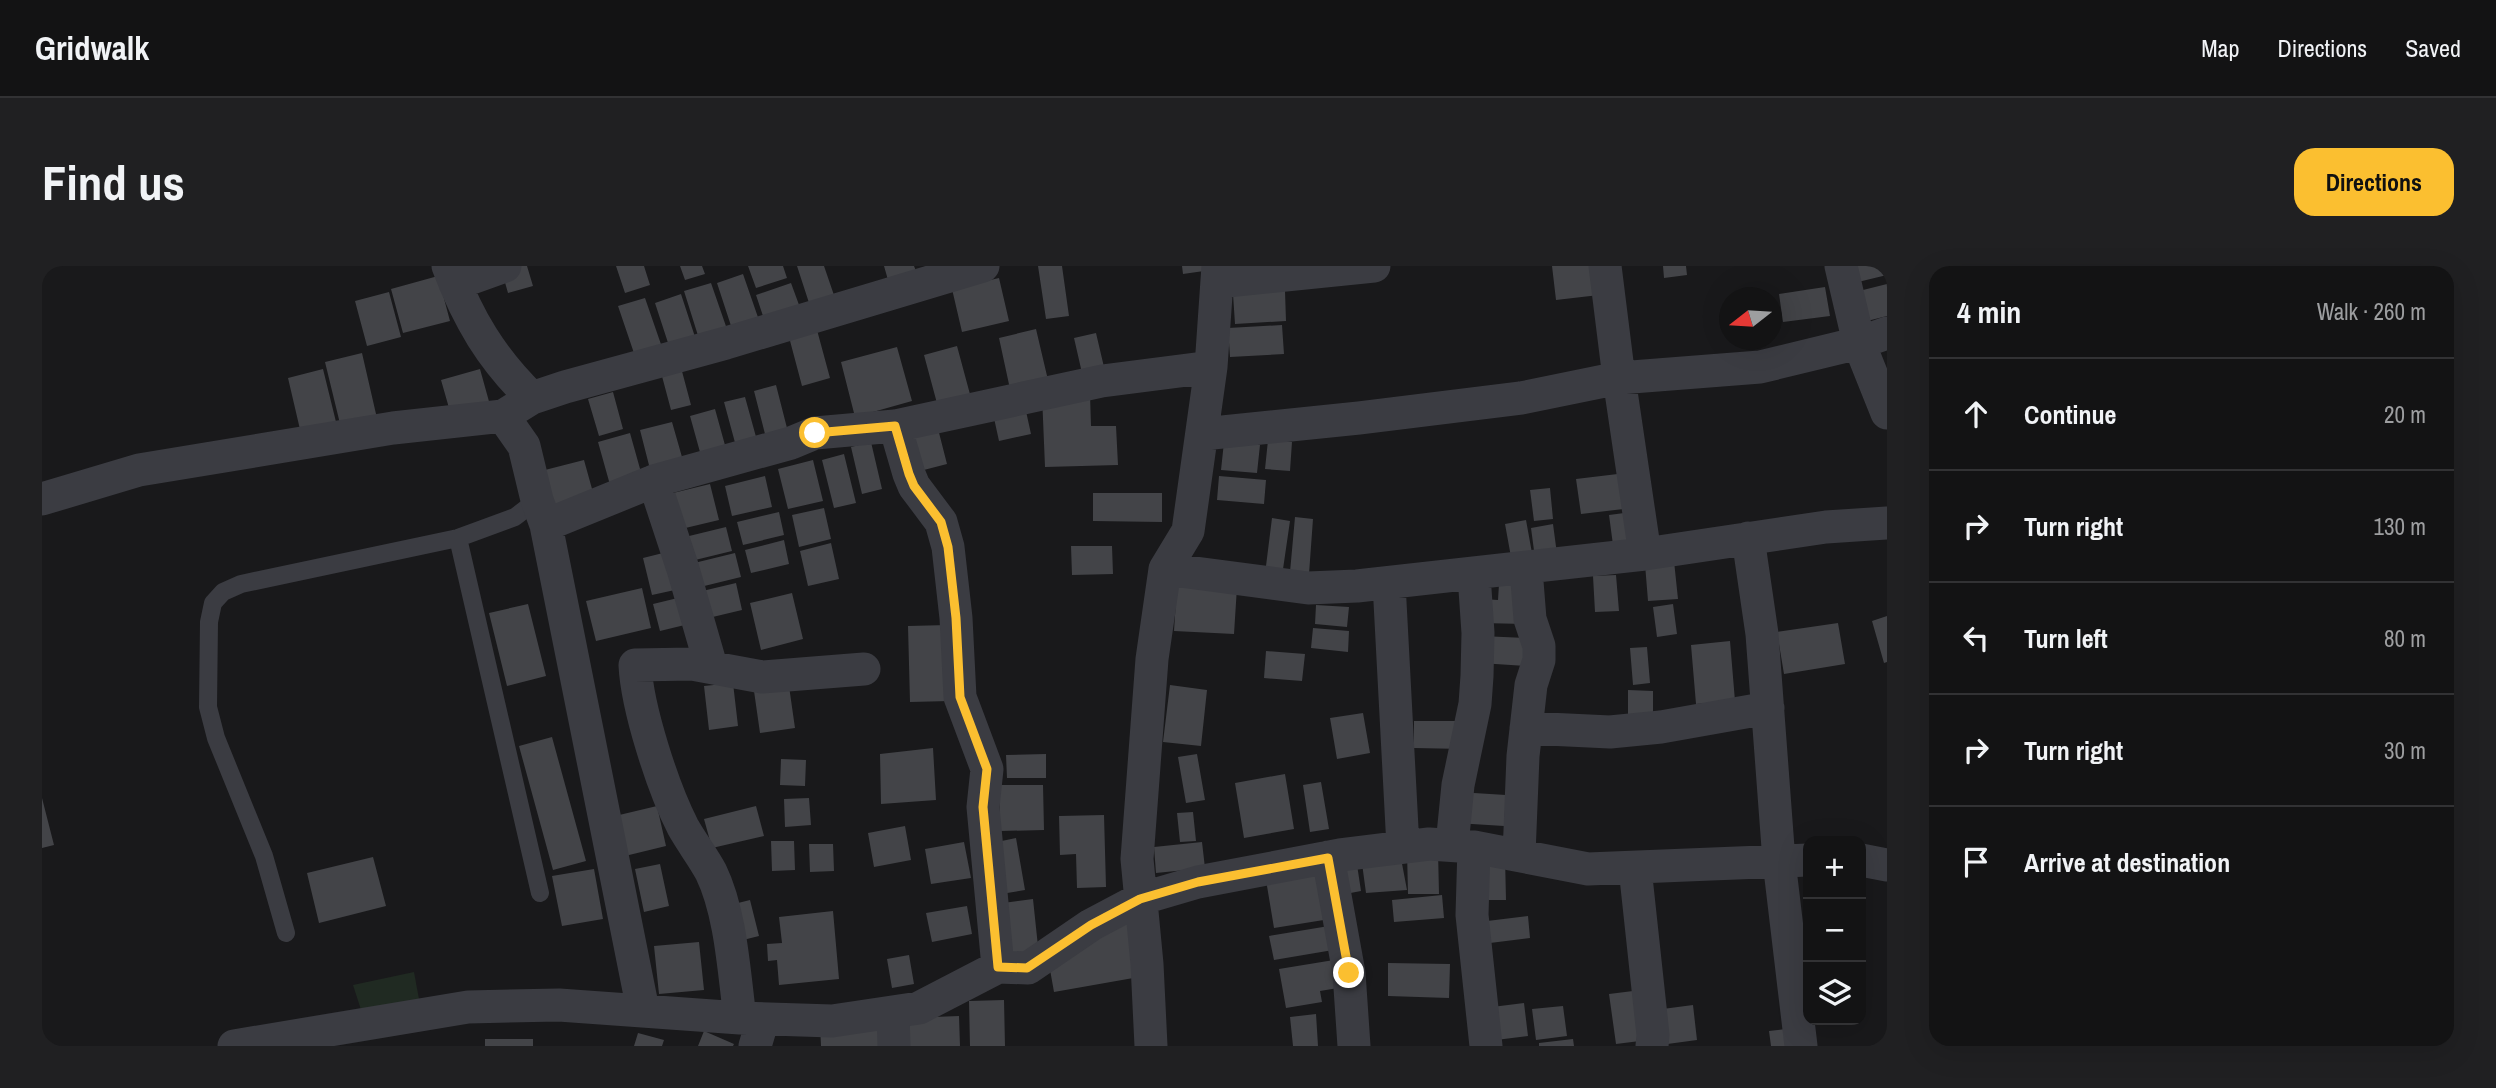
<!DOCTYPE html>
<html lang="en">
<head>
<meta charset="utf-8">
<style>
  body { margin:0; font-family:"Archivo Narrow",sans-serif; background:#202022; color:#f1f3f6 }
  .controls { position:absolute; right:21px; bottom:21px; display:grid; overflow:hidden; border-radius:14px; box-shadow:0 7px 28px #0002 }
  .controls button { width:63px; height:63px; display:grid; place-items:center; padding:0; border:0; border-bottom:2px solid #323234; background:#131314; color:#f1f3f6; font:35px sans-serif }
  .compass { position:absolute; left:1677px; top:21px; width:63px; height:63px; border-radius:50%; background:#131314; box-shadow:0 7px 28px #0002; rotate:253deg }
  .stop { position:absolute; width:21px; height:21px; margin:-16px; border:5px solid #fbbf30; border-radius:50%; background:#fff }
  .stop.end { background:#fbbf30; border-color:#fff; box-shadow:0 2px 7px #0008 }
  .list { margin:0; padding:0; list-style:none }
  h2 { display:flex; justify-content:space-between; align-items:center; height:91px; margin:0; padding:0 28px; font-size:30px }
  h2 small { font-size:23px; font-weight:400; color:#9d9ea0 }
  .list li { display:grid; grid-template-columns:46px 1fr auto; gap:21px; align-items:center; box-sizing:border-box; height:112px; padding:0 28px; border-top:2px solid #323234 }
  .list b { display:block; font-size:26px; white-space:nowrap }
  .list em { font-size:23px; font-style:normal; color:#9d9ea0 }
  .icon { flex:none; width:38px; height:38px; fill:none; stroke:currentColor; stroke-width:2; stroke-linecap:round; stroke-linejoin:round }
  .map { position:relative; flex:none; width:1845px; height:780px; overflow:hidden; border-radius:21px }
  header { display:flex; align-items:center; gap:42px; box-sizing:border-box; height:98px; padding:0 35px; background:#131314; border-bottom:2px solid #323234 }
  header strong { font-size:33px }
  nav { display:flex; gap:38px; margin-inline-start:auto; font-size:24px }
  .intro { display:flex; align-items:center; justify-content:space-between; box-sizing:border-box; height:168px; padding:0 42px }
  h1 { margin:0; font-size:49px }
  .button { padding:18px 32px; border-radius:21px; background:#fbbf30; color:#111; font-size:24px; font-weight:700 }
  main { display:flex; gap:42px; padding:0 42px }
  aside { flex:1; background:#131314; border-radius:21px; box-shadow:0 7px 28px #0002 }
  .map>svg:first-child { display:block }
  .green { fill:#202a22 }
  .building { fill:#434448 }
  .lines { fill:none; stroke-linecap:round; stroke-linejoin:round }
  .lane { stroke:#3b3c42; stroke-width:18 }
  .street { stroke:#3b3c42; stroke-width:33 }
  .route { stroke:#fbbf30; stroke-width:9 }
</style>
</head>
<body>
<header>
<strong>Gridwalk</strong>
<nav><a>Map</a><a>Directions</a><a>Saved</a></nav>
</header>
<div class="intro"><h1>Find us</h1><a class="button">Directions</a></div>
<main>
<div class="map">
<svg width="1845" height="780" viewBox="0 0 1845 780">
  <rect width="100%" height="100%" fill="#19191b"/>
  <path class="green" d="M 372,706 L 379,744 L 322,753 L 311,719 Z"/>
  <path class="building" d="M 479,0 L 485,0 L 491,20 L 466,27 L 460,6 Z
    M 574,0 L 602,0 L 608,19 L 583,27 Z
    M 638,0 L 660,0 L 663,8 L 643,14 Z
    M 706,0 L 741,0 L 745,12 L 714,22 Z
    M 755,0 L 782,0 L 794,35 L 769,43 Z
    M 842,0 L 872,0 L 874,5 L 846,14 Z
    M 996,0 L 1020,0 L 1027,50 L 1004,53 Z
    M 1140,0 L 1169,0 L 1169,4 L 1141,8 Z
    M 1510,0 L 1553,0 L 1557,29 L 1514,34 Z
    M 1621,0 L 1644,0 L 1645,9 L 1622,12 Z
    M 1812,0 L 1845,0 L 1845,9 L 1816,16 Z
    M 701,8 L 719,60 L 692,69 L 675,17 Z
    M 396,10 L 408,55 L 361,67 L 349,23 Z
    M 957,12 L 967,55 L 920,66 L 910,23 Z
    M 669,17 L 686,66 L 658,76 L 642,25 Z
    M 749,17 L 760,47 L 724,59 L 714,29 Z
    M 1845,18 L 1845,50 L 1825,55 L 1817,25 Z
    M 1783,21 L 1788,50 L 1741,56 L 1737,28 Z
    M 1243,25 L 1244,55 L 1193,58 L 1191,28 Z
    M 347,26 L 359,71 L 325,80 L 313,35 Z
    M 639,28 L 655,77 L 629,86 L 613,37 Z
    M 603,32 L 622,87 L 595,96 L 576,40 Z
    M 1240,59 L 1242,88 L 1188,91 L 1186,62 Z
    M 994,63 L 1006,114 L 968,123 L 957,72 Z
    M 775,64 L 788,112 L 760,120 L 747,71 Z
    M 1054,67 L 1062,101 L 1040,107 L 1032,72 Z
    M 915,80 L 929,132 L 896,141 L 882,89 Z
    M 855,81 L 870,135 L 813,151 L 799,96 Z
    M 320,87 L 337,161 L 301,170 L 283,96 Z
    M 637,94 L 649,139 L 629,144 L 617,99 Z
    M 281,103 L 296,164 L 260,172 L 246,112 Z
    M 438,103 L 448,139 L 409,149 L 399,114 Z
    M 734,119 L 745,162 L 723,168 L 712,125 Z
    M 571,126 L 581,163 L 557,170 L 546,133 Z
    M 1048,128 L 1049,160 L 1074,160 L 1076,199 L 1003,201 L 1000,129 Z
    M 703,131 L 716,178 L 695,184 L 682,136 Z
    M 982,136 L 989,168 L 957,175 L 950,143 Z
    M 673,143 L 686,190 L 661,197 L 648,150 Z
    M 894,155 L 905,198 L 874,206 L 864,162 Z
    M 630,156 L 642,198 L 609,207 L 598,164 Z
    M 588,167 L 602,217 L 570,226 L 556,176 Z
    M 1226,174 L 1250,176 L 1248,205 L 1223,203 Z
    M 829,176 L 840,223 L 820,228 L 809,181 Z
    M 1182,176 L 1218,179 L 1215,207 L 1179,204 Z
    M 802,188 L 814,237 L 792,242 L 780,194 Z
    M 542,194 L 552,230 L 509,242 L 499,205 Z
    M 771,194 L 781,235 L 746,243 L 736,203 Z
    M 1584,207 L 1590,242 L 1539,248 L 1534,213 Z
    M 723,210 L 730,241 L 690,250 L 683,220 Z
    M 1177,210 L 1224,214 L 1222,238 L 1175,234 Z
    M 668,218 L 677,254 L 635,264 L 627,228 Z
    M 1508,222 L 1511,253 L 1492,255 L 1488,224 Z
    M 1051,227 L 1120,227 L 1120,256 L 1051,255 Z
    M 782,242 L 789,273 L 757,281 L 750,249 Z
    M 737,246 L 742,269 L 701,279 L 695,256 Z
    M 1590,246 L 1593,277 L 1571,279 L 1567,249 Z
    M 1253,251 L 1271,253 L 1267,308 L 1248,306 Z
    M 1230,252 L 1248,255 L 1240,310 L 1223,308 Z
    M 1484,254 L 1490,287 L 1469,291 L 1463,258 Z
    M 1511,258 L 1515,288 L 1493,292 L 1489,262 Z
    M 684,261 L 690,285 L 649,295 L 643,271 Z
    M 742,274 L 747,298 L 709,307 L 703,284 Z
    M 789,277 L 797,313 L 766,320 L 758,285 Z
    M 1029,280 L 1070,280 L 1071,308 L 1030,309 Z
    M 633,284 L 642,322 L 610,329 L 601,292 Z
    M 693,287 L 699,311 L 650,323 L 644,299 Z
    M 1632,295 L 1636,333 L 1606,335 L 1603,298 Z
    M 1574,309 L 1577,345 L 1553,346 L 1551,310 Z
    M 694,317 L 700,344 L 658,354 L 652,327 Z
    M 1135,318 L 1195,321 L 1192,368 L 1132,365 Z
    M 1457,318 L 1484,319 L 1483,358 L 1439,357 L 1440,333 L 1456,334 Z
    M 600,322 L 609,362 L 554,375 L 544,335 Z
    M 750,327 L 761,373 L 719,384 L 708,337 Z
    M 644,330 L 651,357 L 618,365 L 611,338 Z
    M 486,338 L 504,410 L 465,420 L 447,347 Z
    M 1631,338 L 1635,368 L 1615,371 L 1611,341 Z
    M 1274,339 L 1307,341 L 1305,361 L 1273,358 Z
    M 1845,350 L 1845,396 L 1842,397 L 1830,355 Z
    M 1796,357 L 1803,398 L 1742,408 L 1735,366 Z
    M 906,359 L 908,435 L 868,436 L 866,360 Z
    M 1271,362 L 1307,365 L 1306,386 L 1269,382 Z
    M 1439,370 L 1487,372 L 1486,400 L 1438,397 Z
    M 1688,375 L 1693,435 L 1654,438 L 1649,379 Z
    M 1605,381 L 1608,417 L 1591,419 L 1588,382 Z
    M 1224,385 L 1263,388 L 1260,415 L 1222,412 Z
    M 746,413 L 753,462 L 718,467 L 711,418 Z
    M 691,417 L 696,460 L 667,464 L 662,420 Z
    M 1128,419 L 1165,424 L 1159,480 L 1121,476 Z
    M 1586,424 L 1611,425 L 1611,457 L 1586,457 Z
    M 1321,447 L 1328,487 L 1295,493 L 1288,452 Z
    M 1372,455 L 1422,455 L 1422,483 L 1372,482 Z
    M 510,471 L 544,595 L 511,604 L 477,480 Z
    M 891,482 L 894,534 L 839,538 L 838,488 Z
    M 1004,488 L 1004,512 L 965,512 L 964,489 Z
    M 1155,488 L 1163,534 L 1144,537 L 1136,491 Z
    M 739,493 L 764,494 L 763,520 L 738,519 Z
    M 1243,508 L 1252,563 L 1202,572 L 1193,517 Z
    M 1279,516 L 1287,563 L 1268,566 L 1261,519 Z
    M 957,519 L 1001,519 L 1002,564 L 958,565 Z
    M 1416,526 L 1464,529 L 1462,560 L 1414,557 Z
    M 0,532 L 12,579 L 0,582 Z
    M 767,532 L 769,559 L 743,561 L 742,533 Z
    M 615,540 L 624,580 L 583,590 L 573,550 Z
    M 714,540 L 722,570 L 670,582 L 662,553 Z
    M 1151,546 L 1154,575 L 1138,576 L 1135,547 Z
    M 1062,549 L 1064,621 L 1035,622 L 1034,588 L 1018,589 L 1017,550 Z
    M 863,560 L 869,594 L 832,601 L 826,567 Z
    M 974,572 L 983,624 L 959,628 L 950,577 Z
    M 729,575 L 752,575 L 753,604 L 730,605 Z
    M 922,576 L 929,612 L 889,618 L 883,583 Z
    M 1160,576 L 1163,602 L 1114,607 L 1112,581 Z
    M 767,578 L 791,578 L 792,605 L 768,606 Z
    M 1396,584 L 1397,628 L 1366,628 L 1365,585 Z
    M 1358,587 L 1365,624 L 1324,627 L 1319,590 Z
    M 331,591 L 344,640 L 277,657 L 265,607 Z
    M 1463,591 L 1464,634 L 1437,634 L 1436,592 Z
    M 1314,592 L 1319,625 L 1298,629 L 1292,594 Z
    M 618,598 L 627,640 L 602,646 L 593,603 Z
    M 1279,599 L 1288,653 L 1232,662 L 1223,608 Z
    M 552,603 L 561,653 L 520,660 L 510,610 Z
    M 1400,629 L 1402,652 L 1352,656 L 1350,634 Z
    M 991,633 L 997,690 L 968,694 L 961,637 Z
    M 708,634 L 717,670 L 697,675 L 688,639 Z
    M 925,640 L 930,668 L 890,676 L 884,647 Z
    M 1090,640 L 1097,711 L 1012,726 L 1007,698 Z
    M 791,645 L 797,713 L 737,719 L 735,694 L 726,695 L 725,678 L 740,677 L 737,651 Z
    M 1486,650 L 1488,672 L 1440,678 L 1437,656 Z
    M 1293,659 L 1297,683 L 1232,694 L 1227,670 Z
    M 657,676 L 662,724 L 617,728 L 612,680 Z
    M 867,689 L 872,718 L 850,722 L 845,693 Z
    M 1298,693 L 1302,721 L 1278,725 L 1280,736 L 1244,742 L 1237,703 Z
    M 1346,697 L 1408,698 L 1407,732 L 1346,730 Z
    M 1599,724 L 1606,774 L 1574,778 L 1567,728 Z
    M 962,734 L 963,780 L 928,780 L 927,735 Z
    M 1482,737 L 1486,770 L 1454,774 L 1450,741 Z
    M 1651,739 L 1655,774 L 1618,779 L 1613,744 Z
    M 1521,740 L 1525,770 L 1494,774 L 1490,743 Z
    M 1274,748 L 1276,780 L 1251,780 L 1248,751 Z
    M 917,750 L 918,780 L 867,780 L 866,752 Z
    M 848,757 L 848,780 L 779,780 L 778,758 Z
    M 1751,762 L 1754,780 L 1729,780 L 1727,765 Z
    M 662,765 L 692,778 L 691,780 L 656,780 Z
    M 596,767 L 622,774 L 620,780 L 592,780 Z
    M 443,773 L 491,773 L 491,780 L 443,780 Z
    M 1531,773 L 1532,780 L 1497,780 L 1497,777 Z"/>
  <g class="lines">
    <path class="lane" d="M 416,272 L 498,627
      M 244,667 L 222,590 L 174,472 L 166,441 L 167,356 L 171,337 L 181,326 L 199,318 L 416,272 L 473,251 L 495,234"/>
    <path class="street" d="M 406,0 C 426,53 449,92 490,132
      M 1563,0 L 1577,112 L 1603,288
      M 1799,0 L 1817,77 L 1845,147
      M 1175,16 L 1332,0
      M 413,18 L 463,0
      M 461,150 L 490,132 L 523,121 L 684,77 L 941,0
      M 853,160 L 867,208 L 872,220 L 899,256 L 906,281 L 914,352 L 918,431 L 945,503 L 941,541 L 956,701
      M 1161,168 L 1317,152 L 1479,132 L 1577,112 L 1718,101 L 1817,77 L 1845,67
      M 612,215 L 641,303 L 669,400
      M 0,233 L 97,204 L 351,162 L 461,150 L 482,180 L 495,234 L 504,259 L 601,744
      M 504,259 L 612,215 L 749,177 L 773,167 L 853,160 L 1060,115 L 1169,101
      M 1706,272 L 1720,368 L 1737,595 L 1759,780
      M 1123,303 L 1266,322 L 1315,320 L 1603,288 L 1784,261 L 1845,257
      M 1347,317 L 1361,581
      M 1484,462 L 1568,466 L 1619,461 L 1726,442
      M 1410,579 L 1416,519 L 1433,438 L 1435,410 L 1436,367 L 1432,309
      M 1432,581 L 1430,649 L 1444,780
      M 1477,589 L 1481,490 L 1489,419 L 1497,394 L 1497,380 L 1488,353 L 1484,303
      M 1286,591 L 1307,707 L 1312,780
      M 1819,594 L 1845,599
      M 1593,602 L 1611,769 L 1610,780
      M 851,746 L 852,780
      M 698,752 C 692,707 689,647 669,606 C 661,591 650,577 641,561 C 621,522 595,442 593,399 L 650,398 L 720,411 L 822,403
      M 192,780 L 426,741 L 517,739 L 698,752 L 790,755 L 877,742 L 956,701 L 986,702 L 1049,659 L 1098,633 L 1156,616 L 1298,589 L 1387,578 L 1432,581 L 1546,603 L 1766,594
      M 713,780 L 721,753
      M 1109,780 L 1105,698 L 1095,593 L 1110,393 L 1123,303 L 1146,265 L 1169,101 L 1176,0"/>
  </g>
  <g class="lines">
    <path class="route" d="M 773,167 L 853,160 L 867,208 L 872,220 L 899,256 L 906,281 L 914,352 L 918,431 L 945,503 L 941,541 L 956,701 L 985,702 L 1049,659 L 1098,633 L 1156,616 L 1286,592 L 1307,707"/>
  </g>
</svg>
<div class="controls">
<button>+</button>
<button>−</button>
<button><svg class="icon" aria-label="layers" viewBox="0 0 24 24"><path d="M12 4l9 5-9 5-9-5zM3 14l9 5 9-5"/></svg></button>
</div>
<svg class="compass" viewBox="-18 -18 36 36"><path d="M0-13l5 13h-10z" fill="#e53935"/><path d="M0 13l5-13h-10z" fill="#9d9ea0"/></svg>
<div class="stop" style="left:773px;top:167px"></div>
<div class="stop end" style="left:1307px;top:707px"></div>
</div>
<aside>
<h2>4 min<small>Walk · 260 m</small></h2>
<ul class="list">
<li><svg class="icon" aria-label="ahead" viewBox="0 0 24 24"><path d="M12 20V5M6 11l6-6 6 6"/></svg><div><b>Continue</b></div><em>20 m</em></li>
<li><svg class="icon" aria-label="right" viewBox="0 0 24 24"><path d="M7 20v-9h11M14 6l5 5-5 5"/></svg><div><b>Turn right</b></div><em>130 m</em></li>
<li><svg class="icon" aria-label="left" viewBox="0 0 24 24"><path d="M17 20v-9H6M10 6l-5 5 5 5"/></svg><div><b>Turn left</b></div><em>80 m</em></li>
<li><svg class="icon" aria-label="right" viewBox="0 0 24 24"><path d="M7 20v-9h11M14 6l5 5-5 5"/></svg><div><b>Turn right</b></div><em>30 m</em></li>
<li><svg class="icon" aria-label="arrive" viewBox="0 0 24 24"><path d="M6 21V4h12l-3 4 3 4H6"/></svg><div><b>Arrive at destination</b></div></li>
</ul>
</aside>
</main>
</body>
</html>
